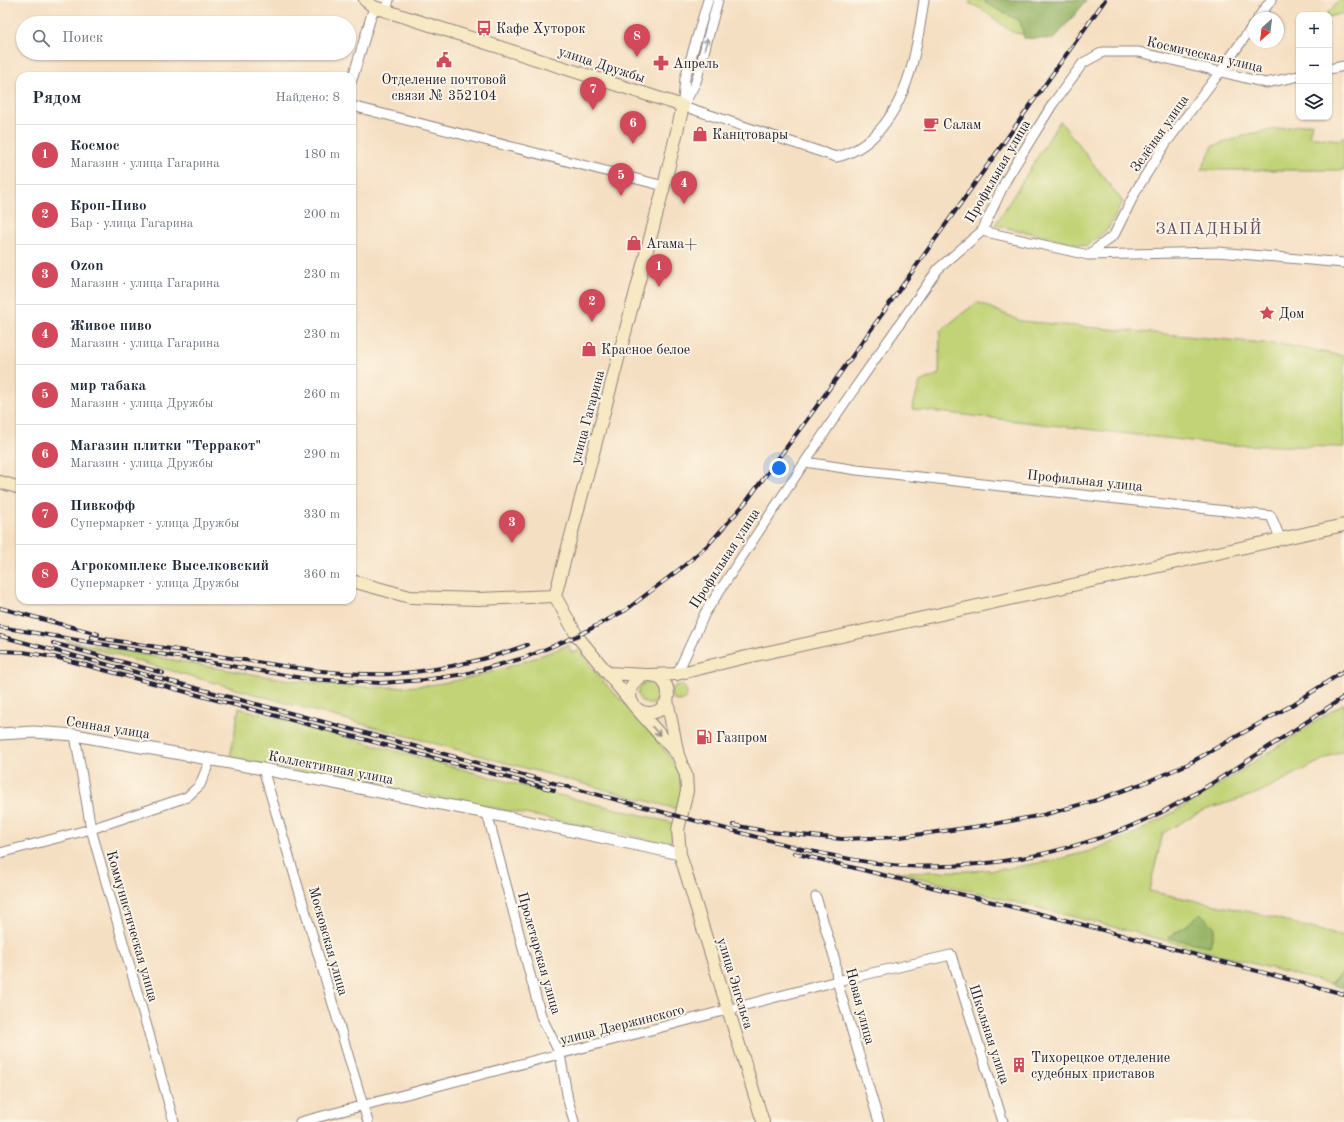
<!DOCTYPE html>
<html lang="ru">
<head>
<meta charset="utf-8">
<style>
  body { margin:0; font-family:"Old Standard TT",serif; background:#f6f6f7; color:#1f2937 }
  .controls { position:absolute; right:12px; top:12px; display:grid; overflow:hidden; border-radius:8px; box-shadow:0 1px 3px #0004 }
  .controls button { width:36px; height:36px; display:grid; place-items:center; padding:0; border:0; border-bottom:1px solid #e0e1e3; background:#fff; color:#1f2937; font:20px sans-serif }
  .compass { position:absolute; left:1248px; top:12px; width:36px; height:36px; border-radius:50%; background:#fff; box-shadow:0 1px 3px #0004; rotate:208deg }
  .you { position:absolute; left:779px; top:468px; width:14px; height:14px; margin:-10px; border:3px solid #fff; border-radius:50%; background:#1a73e8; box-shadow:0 0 0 6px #1a73e833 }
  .badge { display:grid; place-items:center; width:26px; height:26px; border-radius:50%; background:#d1495b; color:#fff; font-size:13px; font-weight:700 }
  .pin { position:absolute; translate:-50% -33px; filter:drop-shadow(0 1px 2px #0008) }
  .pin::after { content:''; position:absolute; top:21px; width:14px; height:12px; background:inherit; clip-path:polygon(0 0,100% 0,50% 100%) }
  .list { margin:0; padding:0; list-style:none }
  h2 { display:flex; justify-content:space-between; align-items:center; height:52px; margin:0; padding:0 16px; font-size:17px }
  h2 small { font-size:13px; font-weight:400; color:#747a83 }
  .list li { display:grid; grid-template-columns:26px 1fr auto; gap:12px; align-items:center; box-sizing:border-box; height:60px; padding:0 16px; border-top:1px solid #e0e1e3 }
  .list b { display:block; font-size:15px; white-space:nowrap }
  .list p { margin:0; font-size:13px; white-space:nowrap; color:#747a83 }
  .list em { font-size:13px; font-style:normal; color:#747a83 }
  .icon { flex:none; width:22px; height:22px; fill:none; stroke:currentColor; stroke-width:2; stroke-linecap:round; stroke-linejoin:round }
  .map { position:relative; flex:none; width:1344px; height:1122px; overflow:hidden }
  .search { position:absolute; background:#fff; box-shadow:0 1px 3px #0004; left:16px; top:16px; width:340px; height:44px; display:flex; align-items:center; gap:10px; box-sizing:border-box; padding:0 14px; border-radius:22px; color:#747a83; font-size:15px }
  .panel { position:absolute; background:#fff; box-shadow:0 1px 3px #0004; left:16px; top:72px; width:340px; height:532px; border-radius:12px }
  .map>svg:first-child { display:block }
  .green { fill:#c1d376; stroke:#727a58; fill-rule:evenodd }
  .forest { fill:#98b567; stroke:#5d6c51 }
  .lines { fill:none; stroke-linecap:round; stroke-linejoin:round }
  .minor-casing { stroke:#8c807e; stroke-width:11 }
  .tertiary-casing { stroke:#8c807e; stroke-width:13 }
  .secondary-casing { stroke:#8c807e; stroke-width:14 }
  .minor { stroke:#fff; stroke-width:9 }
  .tertiary { stroke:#fff; stroke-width:11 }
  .secondary { stroke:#f7e9c3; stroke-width:12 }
  .rail-casing { stroke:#22223b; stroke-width:4 }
  .rail { stroke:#fcf5e5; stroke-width:2.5; stroke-dasharray:8; stroke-linecap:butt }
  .oneway { stroke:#9c9ca7 }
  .oneway2 { stroke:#978f86 }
  .labels { text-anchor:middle; stroke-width:4; stroke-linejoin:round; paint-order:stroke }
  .poi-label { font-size:14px; fill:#22223b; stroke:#fcf5e5; text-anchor:start }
  .street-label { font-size:14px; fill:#22223b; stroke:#fcf5e5 }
  .quarter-label { font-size:16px; letter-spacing:1px; fill:#674c67; stroke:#fcf5e5 }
</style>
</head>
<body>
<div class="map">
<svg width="1344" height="1122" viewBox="0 0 1344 1122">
  <rect width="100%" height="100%" fill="#fcf5e5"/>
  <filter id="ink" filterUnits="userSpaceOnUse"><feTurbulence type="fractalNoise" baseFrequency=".025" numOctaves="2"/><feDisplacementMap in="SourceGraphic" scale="8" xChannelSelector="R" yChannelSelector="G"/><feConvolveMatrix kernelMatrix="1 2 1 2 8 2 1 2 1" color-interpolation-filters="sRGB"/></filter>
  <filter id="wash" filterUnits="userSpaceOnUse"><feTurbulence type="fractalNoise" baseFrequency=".012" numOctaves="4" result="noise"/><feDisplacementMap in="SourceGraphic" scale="16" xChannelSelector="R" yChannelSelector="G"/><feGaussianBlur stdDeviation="0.9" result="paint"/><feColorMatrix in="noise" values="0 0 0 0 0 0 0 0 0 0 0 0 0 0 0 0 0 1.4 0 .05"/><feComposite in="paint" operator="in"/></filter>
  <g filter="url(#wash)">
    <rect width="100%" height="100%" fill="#f5dfc2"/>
    <path class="green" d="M 971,0 L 1077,0 L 1043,39 L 1012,32 L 980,8 L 969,3 Z
      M 1339,0 L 1344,0 L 1344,13 L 1329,17 L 1329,15 L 1326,15 Z
      M 1060,121 L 1123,202 L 1108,229 L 1086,246 L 995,225 Z
      M 1312,123 L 1309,136 L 1339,140 L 1344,136 L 1344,170 L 1201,170 L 1213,146 L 1254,133 Z
      M 977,302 L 1021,321 L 1284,345 L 1344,356 L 1344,447 L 1225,445 L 912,409 L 920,382 L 939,374 L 940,331 Z
      M 66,641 C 144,653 221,671 299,681 C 342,686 386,690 429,685 C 478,679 523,663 568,645 L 572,653 L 580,650 C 586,659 592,669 599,677 C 622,702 683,757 682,791 C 682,797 679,804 677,809 L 318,712 Z
      M638 693a11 11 0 1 1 22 0a11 11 0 1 1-22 0Z
      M671 693a8 8 0 1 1 16 0a8 8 0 1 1-16 0Z
      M 1344,703 L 1344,751 L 1332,755 L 1258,793 L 1202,811 L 1163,833 L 1149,891 L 1264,915 L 1344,937 L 1344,971 L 1330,984 L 1126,930 L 896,872 L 967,871 L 1004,869 L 1051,861 L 1090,851 L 1136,833 L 1199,798 ZM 1200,913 L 1210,946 L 1169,937 L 1190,923 Z
      M 239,708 L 538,790 L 674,823 L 672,839 L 667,842 L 656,842 L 629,835 L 556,820 L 230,758 Z"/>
    <path class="forest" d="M 987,0 L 1087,0 L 1054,39 L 1024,38 L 1020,21 L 985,3 Z
      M 1200,913 L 1215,927 L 1210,946 L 1168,938 L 1190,923 Z
      M 1344,972 L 1344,988 L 1330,984 Z"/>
  </g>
  <g filter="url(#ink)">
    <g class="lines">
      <defs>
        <path id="minor" d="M 386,11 L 389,0
          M 1258,18 L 1271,0
          M 1329,69 L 1344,66
          M 352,80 L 374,7
          M 683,101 L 685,78 L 708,0
          M 352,106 L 664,186
          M 683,106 L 836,157 C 851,154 864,146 875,135 C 910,99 917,48 924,0
          M 683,106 L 696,82 L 718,0
          M 982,231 L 1088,255 L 1218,252 L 1344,263
          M 1088,255 L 1114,235 L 1137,189 L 1166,143 L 1220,72 L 1254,24
          M 805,462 L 857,470 L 1271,516 L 1281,540
          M 677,674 L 705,613 L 757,534 L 841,408 L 938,269 L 982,231 L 1006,180 L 1052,105 L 1083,63 L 1103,52 L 1139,52 L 1266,83 L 1299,76
          M 75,735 L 91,829 L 174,1122
          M 263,769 L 368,1122
          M 487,813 L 541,1016 L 560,1054 L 568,1100 L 574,1122
          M 0,853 L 91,829 L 187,797 L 200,785 L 210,760
          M 816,897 L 835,960 L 837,981 L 879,1122
          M 300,1122 L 837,981 L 951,955 L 1003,1122"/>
        <path id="tertiary" d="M 0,734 L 34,732 L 75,735 L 263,769 L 487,813 L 680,854"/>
        <path id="secondary" d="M 365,0 L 374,7 L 683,106 L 664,186 L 555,596
          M 0,482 L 20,488
          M 352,581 L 410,597 L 478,599 L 555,596
          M 555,596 L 577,636 L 632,703
          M 609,673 L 645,675
          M630 694a19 19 0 1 1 38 0a19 19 0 1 1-38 0Z
          M 650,675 L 677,674 L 742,658 L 1344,525
          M 667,700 L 678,755 L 686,775 L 687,791 L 678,830 L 680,854 L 763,1122
          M 637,709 L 677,754"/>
      </defs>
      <use href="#minor" class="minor-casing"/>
      <use href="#tertiary" class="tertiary-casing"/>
      <use href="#secondary" class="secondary-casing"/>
      <use href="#minor" class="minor"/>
      <use href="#tertiary" class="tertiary"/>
      <use href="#secondary" class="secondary"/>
      <defs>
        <path id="rail" d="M 0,608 L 98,634
          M 0,627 L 308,679 L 381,683 L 424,680 L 465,674 L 524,658 L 577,636 L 626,610 L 685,565 L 708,545 L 746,502 L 814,410 L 1105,0
          M 0,636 L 802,849 C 835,856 869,864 904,866 C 992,870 1083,851 1162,812 C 1185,800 1208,786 1230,772 C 1268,748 1306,722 1344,697
          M 91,637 C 137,644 185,651 231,658 C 284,666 337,676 391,674 C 438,671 483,661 527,645
          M 53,643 L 163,673
          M 0,651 L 23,652 L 59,658 L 554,790
          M 733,825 L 770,832 L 842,839 L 900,837 L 988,825 L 1043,815 L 1097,800 L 1144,783 L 1188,764 L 1292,705 L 1344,671
          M 794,853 L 1061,919 L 1344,994"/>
      </defs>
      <use href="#rail" class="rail-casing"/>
      <use href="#rail" class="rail"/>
    </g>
    <defs><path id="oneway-shaft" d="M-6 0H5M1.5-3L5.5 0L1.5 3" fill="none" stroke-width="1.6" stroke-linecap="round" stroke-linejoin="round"/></defs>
    <use class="oneway" href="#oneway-shaft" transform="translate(706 44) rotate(-75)"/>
    <use class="oneway2" href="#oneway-shaft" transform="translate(656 731) rotate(48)"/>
  </g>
  <defs>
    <symbol id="bus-bare" viewBox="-9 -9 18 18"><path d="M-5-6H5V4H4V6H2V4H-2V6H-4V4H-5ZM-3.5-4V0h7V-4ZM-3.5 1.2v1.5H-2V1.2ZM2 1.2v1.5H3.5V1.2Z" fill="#d1495b" stroke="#fcf5e5" stroke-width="2.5" paint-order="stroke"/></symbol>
    <symbol id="civic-bare" viewBox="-9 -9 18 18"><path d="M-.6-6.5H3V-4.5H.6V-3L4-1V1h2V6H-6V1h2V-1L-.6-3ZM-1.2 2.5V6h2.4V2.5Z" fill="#d1495b" stroke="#fcf5e5" stroke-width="2.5" paint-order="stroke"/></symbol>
    <symbol id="pharmacy-bare" viewBox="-9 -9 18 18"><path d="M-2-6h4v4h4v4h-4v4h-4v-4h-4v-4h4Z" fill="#d1495b" stroke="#fcf5e5" stroke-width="2.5" paint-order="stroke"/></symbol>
    <symbol id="cafe-bare" viewBox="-9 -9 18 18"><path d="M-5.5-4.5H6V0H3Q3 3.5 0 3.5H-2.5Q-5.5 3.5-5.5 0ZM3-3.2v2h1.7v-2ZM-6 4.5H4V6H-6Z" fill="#d1495b" stroke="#fcf5e5" stroke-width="2.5" paint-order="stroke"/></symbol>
    <symbol id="shop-bare" viewBox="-9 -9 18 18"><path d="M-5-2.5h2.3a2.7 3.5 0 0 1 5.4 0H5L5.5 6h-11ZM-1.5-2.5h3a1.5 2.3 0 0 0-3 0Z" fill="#d1495b" stroke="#fcf5e5" stroke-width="2.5" paint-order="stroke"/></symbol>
    <symbol id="sight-bare" viewBox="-9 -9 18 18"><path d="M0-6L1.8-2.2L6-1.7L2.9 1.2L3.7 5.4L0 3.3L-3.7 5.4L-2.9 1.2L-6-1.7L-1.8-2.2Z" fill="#d1495b" stroke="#fcf5e5" stroke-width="2.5" paint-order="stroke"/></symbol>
    <symbol id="fuel-bare" viewBox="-9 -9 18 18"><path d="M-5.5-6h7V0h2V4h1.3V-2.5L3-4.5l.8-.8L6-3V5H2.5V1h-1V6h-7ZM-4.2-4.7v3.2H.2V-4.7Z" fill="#d1495b" stroke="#fcf5e5" stroke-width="2.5" paint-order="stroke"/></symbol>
    <symbol id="building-bare" viewBox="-9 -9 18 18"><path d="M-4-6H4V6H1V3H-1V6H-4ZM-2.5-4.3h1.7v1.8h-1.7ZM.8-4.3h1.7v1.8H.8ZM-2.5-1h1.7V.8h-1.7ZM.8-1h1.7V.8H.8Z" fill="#d1495b" stroke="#fcf5e5" stroke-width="2.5" paint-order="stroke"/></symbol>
  </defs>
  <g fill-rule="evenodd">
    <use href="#bus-bare" x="473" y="17" width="22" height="22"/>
    <use href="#civic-bare" x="433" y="49" width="22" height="22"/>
    <use href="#pharmacy-bare" x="650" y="52" width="22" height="22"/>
    <use href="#cafe-bare" x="920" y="113" width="22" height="22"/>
    <use href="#shop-bare" x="689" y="123" width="22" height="22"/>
    <use href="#shop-bare" x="623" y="232" width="22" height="22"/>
    <use href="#sight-bare" x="1256" y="302" width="22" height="22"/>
    <use href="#shop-bare" x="578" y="338" width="22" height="22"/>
    <use href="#fuel-bare" x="693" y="726" width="22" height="22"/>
    <use href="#building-bare" x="1008" y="1054" width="22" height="22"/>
  </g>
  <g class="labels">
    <g class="poi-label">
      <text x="496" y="33">Кафе Хуторок</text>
      <text x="673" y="68">Апрель</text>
      <text x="444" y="84" text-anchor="middle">Отделение почтовой<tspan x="444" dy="16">связи № 352104</tspan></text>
      <text x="943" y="129">Салам</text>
      <text x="712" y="139">Канцтовары</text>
      <text x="646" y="248">Агама+</text>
      <text x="1279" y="318">Дом</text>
      <text x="601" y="354">Красное белое</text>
      <text x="716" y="742">Газпром</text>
      <text x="1031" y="1062">Тихорецкое отделение<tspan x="1031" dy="16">судебных приставов</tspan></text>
    </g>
    <g class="street-label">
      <text transform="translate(1205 54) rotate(13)" y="5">Космическая улица</text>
      <text transform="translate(602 64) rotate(18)" y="5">улица Дружбы</text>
      <text transform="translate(1159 133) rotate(-55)" y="5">Зелёная улица</text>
      <text transform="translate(997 171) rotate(-60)" y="5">Профильная улица</text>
      <text transform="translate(587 417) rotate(-75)" y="5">улица Гагарина</text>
      <text transform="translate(1085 480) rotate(6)" y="5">Профильная улица</text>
      <text transform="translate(724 558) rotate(-57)" y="5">Профильная улица</text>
      <text transform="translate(108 727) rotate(9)" y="5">Сенная улица</text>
      <text transform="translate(331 767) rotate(11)" y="5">Коллективная улица</text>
      <text transform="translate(133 926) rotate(74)" y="5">Коммунистическая улица</text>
      <text transform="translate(329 941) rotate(74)" y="5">Московская улица</text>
      <text transform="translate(540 953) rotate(74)" y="5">Пролетарская улица</text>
      <text transform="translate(736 983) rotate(73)" y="5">улица Энгельса</text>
      <text transform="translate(861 1006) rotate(75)" y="5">Новая улица</text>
      <text transform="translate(622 1024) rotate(-14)" y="5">улица Дзержинского</text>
      <text transform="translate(990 1034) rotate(72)" y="5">Школьная улица</text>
    </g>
    <g class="quarter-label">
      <text x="1209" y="234">ЗАПАДНЫЙ</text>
    </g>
  </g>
</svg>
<div class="controls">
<button>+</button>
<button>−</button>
<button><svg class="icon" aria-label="layers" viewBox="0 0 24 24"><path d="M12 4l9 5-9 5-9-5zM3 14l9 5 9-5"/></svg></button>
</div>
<svg class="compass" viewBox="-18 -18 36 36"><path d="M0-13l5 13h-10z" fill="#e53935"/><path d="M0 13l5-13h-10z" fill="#747a83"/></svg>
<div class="you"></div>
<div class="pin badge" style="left:659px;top:287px">1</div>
<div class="pin badge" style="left:592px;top:322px">2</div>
<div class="pin badge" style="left:512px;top:543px">3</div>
<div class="pin badge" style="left:684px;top:204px">4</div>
<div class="pin badge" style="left:621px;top:196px">5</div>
<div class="pin badge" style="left:633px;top:144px">6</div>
<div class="pin badge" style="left:593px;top:110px">7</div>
<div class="pin badge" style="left:637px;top:57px">8</div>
<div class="search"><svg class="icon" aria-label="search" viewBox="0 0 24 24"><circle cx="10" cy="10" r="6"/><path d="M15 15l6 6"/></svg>Поиск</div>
<section class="panel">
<h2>Рядом<small>Найдено: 8</small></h2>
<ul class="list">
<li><span class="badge">1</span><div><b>Космос</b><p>Магазин · улица Гагарина</p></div><em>180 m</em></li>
<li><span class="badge">2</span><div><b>Кроп-Пиво</b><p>Бар · улица Гагарина</p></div><em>200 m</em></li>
<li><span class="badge">3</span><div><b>Ozon</b><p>Магазин · улица Гагарина</p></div><em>230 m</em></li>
<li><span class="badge">4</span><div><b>Живое пиво</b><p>Магазин · улица Гагарина</p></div><em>230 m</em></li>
<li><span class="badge">5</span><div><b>мир табака</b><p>Магазин · улица Дружбы</p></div><em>260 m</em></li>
<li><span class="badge">6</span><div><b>Магазин плитки &quot;Терракот&quot;</b><p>Магазин · улица Дружбы</p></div><em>290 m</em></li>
<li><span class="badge">7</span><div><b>Пивкофф</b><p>Супермаркет · улица Дружбы</p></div><em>330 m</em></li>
<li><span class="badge">8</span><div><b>Агрокомплекс Выселковский</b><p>Супермаркет · улица Дружбы</p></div><em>360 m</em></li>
</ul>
</section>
</div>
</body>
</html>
